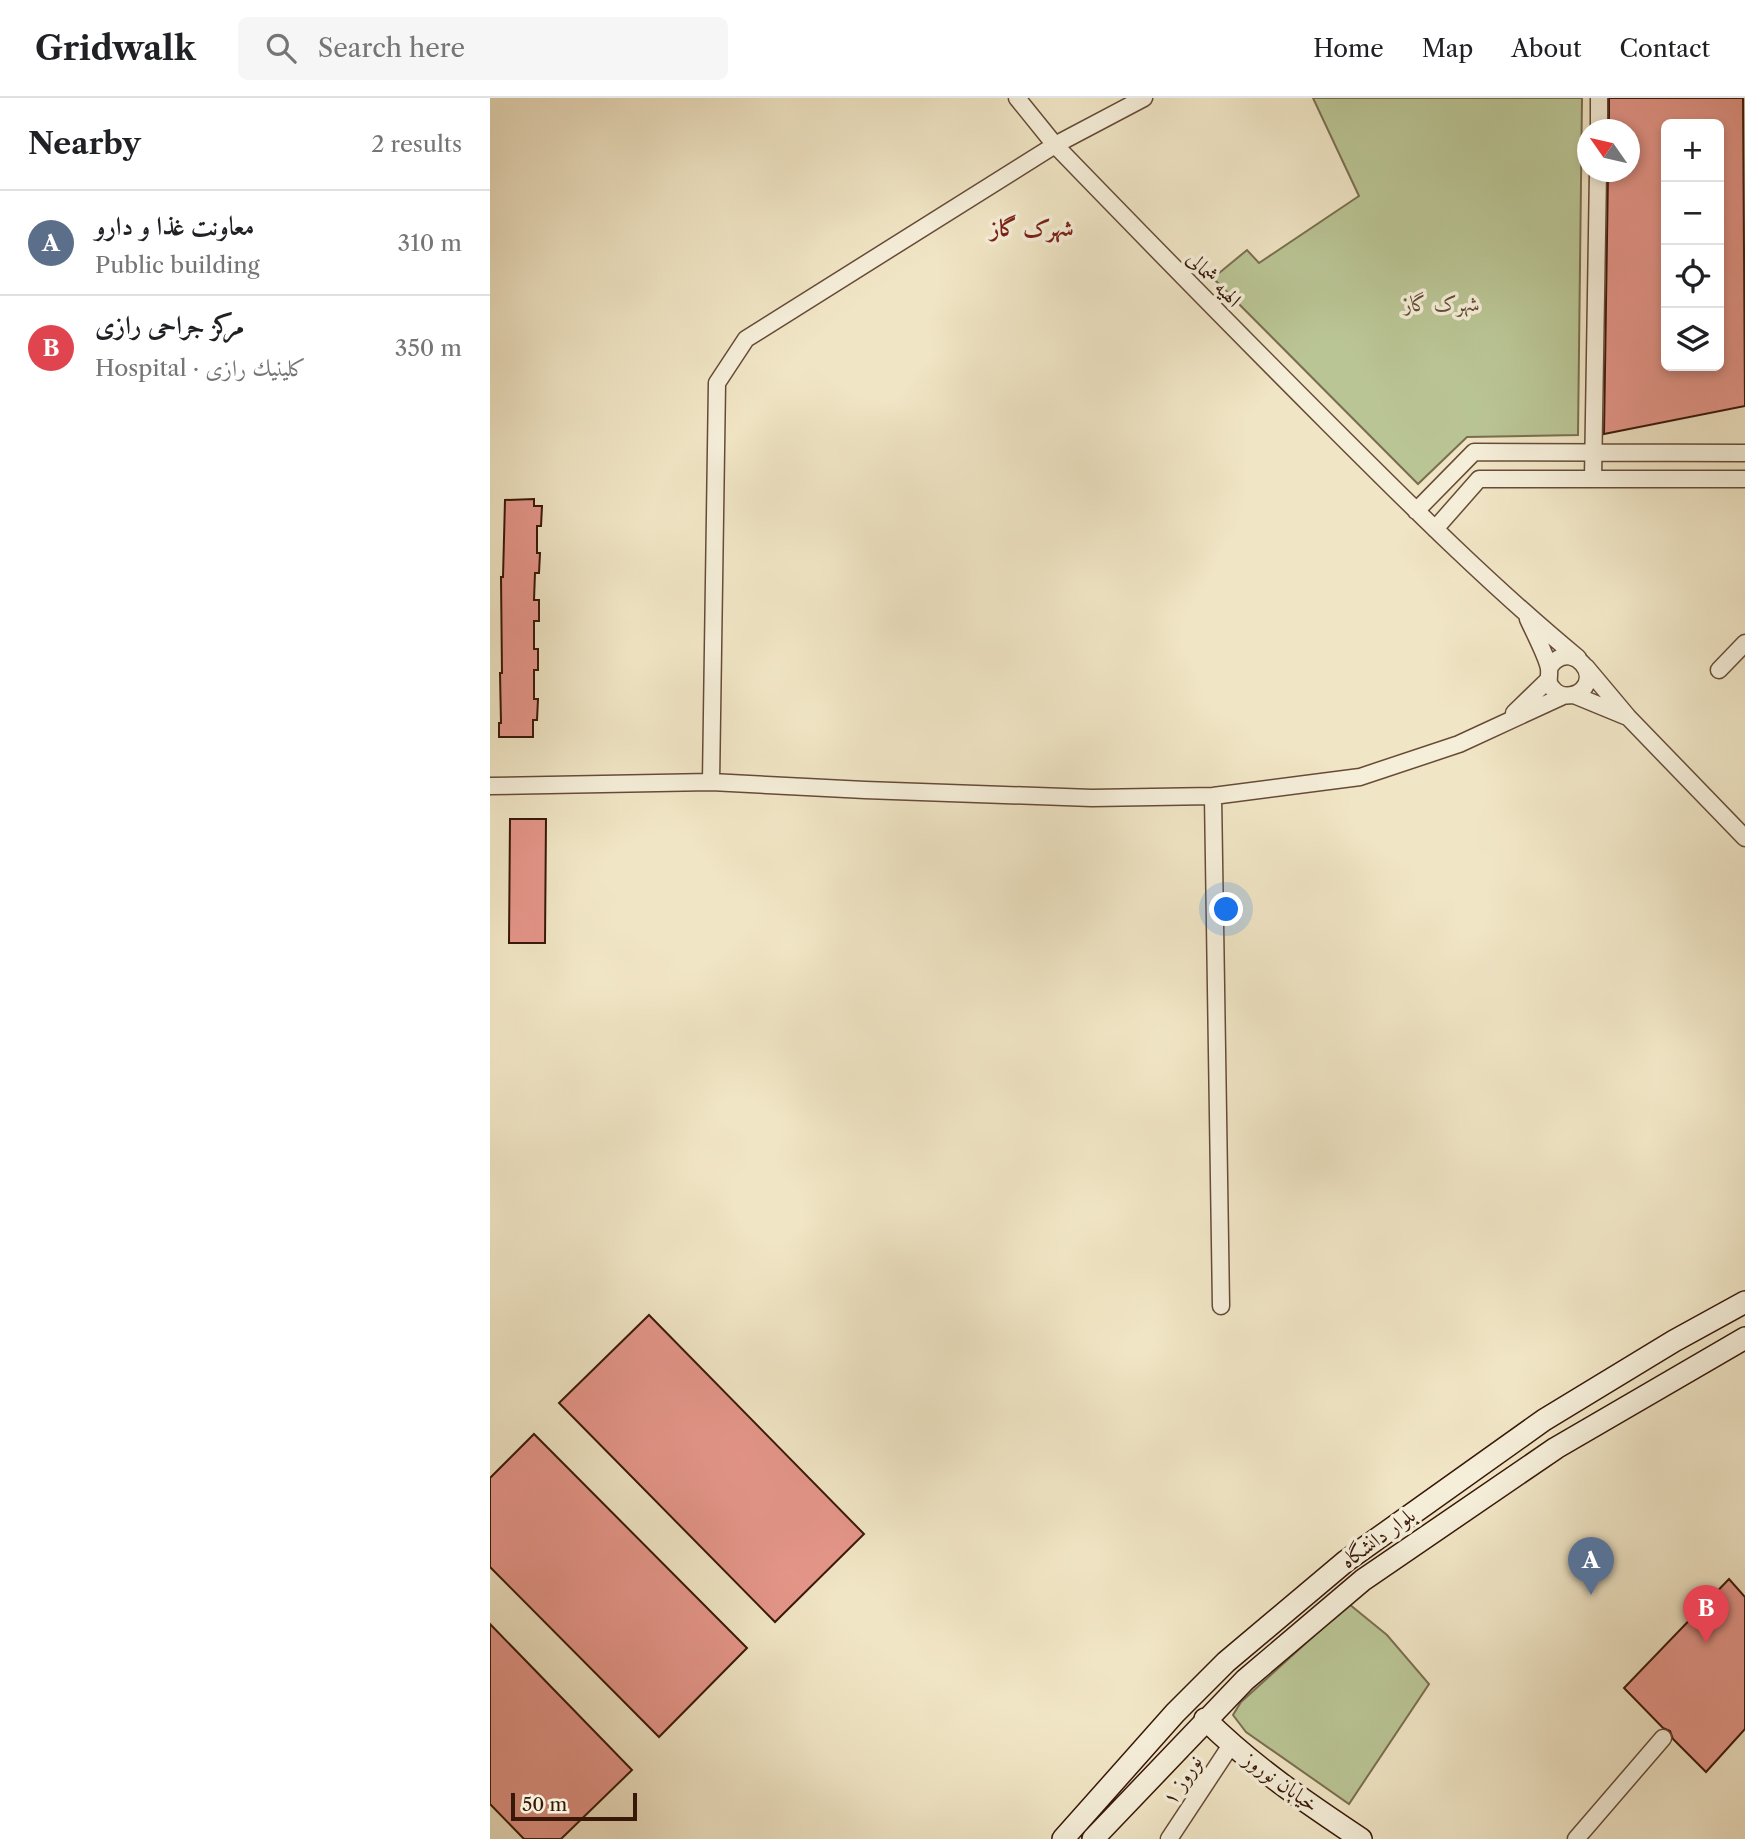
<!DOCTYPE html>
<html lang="en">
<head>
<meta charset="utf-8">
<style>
  body { margin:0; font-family:"Libre Caslon Text",Amiri,serif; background:#f6f6f6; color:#202124 }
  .controls { position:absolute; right:21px; top:21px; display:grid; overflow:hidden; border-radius:10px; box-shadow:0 4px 10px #0003 }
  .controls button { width:63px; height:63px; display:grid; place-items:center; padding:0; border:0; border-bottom:2px solid #e0e0e0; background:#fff; color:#202124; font:35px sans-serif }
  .compass { position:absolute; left:1087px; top:21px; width:63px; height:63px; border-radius:50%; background:#fff; box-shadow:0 4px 10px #0003; rotate:304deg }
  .scale { position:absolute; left:21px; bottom:18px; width:126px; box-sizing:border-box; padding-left:7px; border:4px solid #391809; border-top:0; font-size:19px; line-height:24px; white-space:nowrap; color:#391809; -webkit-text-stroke:5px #f5eed9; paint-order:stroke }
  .you { position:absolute; left:737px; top:812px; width:24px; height:24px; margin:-18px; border:5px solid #fff; border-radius:50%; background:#1a73e8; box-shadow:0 0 0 10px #1a73e833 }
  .badge { display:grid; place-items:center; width:46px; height:46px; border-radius:50%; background:#8f2418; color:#fff; font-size:23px; font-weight:700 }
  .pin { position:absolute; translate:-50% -58px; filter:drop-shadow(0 2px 4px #0008) }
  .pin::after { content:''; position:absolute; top:37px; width:24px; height:21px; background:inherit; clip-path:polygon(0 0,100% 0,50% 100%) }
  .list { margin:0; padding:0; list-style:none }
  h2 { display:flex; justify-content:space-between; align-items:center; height:91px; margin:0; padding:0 28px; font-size:30px }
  h2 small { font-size:23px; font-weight:400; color:#757577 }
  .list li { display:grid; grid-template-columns:46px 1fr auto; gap:21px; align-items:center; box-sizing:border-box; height:105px; padding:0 28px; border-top:2px solid #e0e0e0 }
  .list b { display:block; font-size:26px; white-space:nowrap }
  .list p { margin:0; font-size:23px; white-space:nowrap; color:#757577 }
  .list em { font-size:23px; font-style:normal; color:#757577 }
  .icon { flex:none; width:38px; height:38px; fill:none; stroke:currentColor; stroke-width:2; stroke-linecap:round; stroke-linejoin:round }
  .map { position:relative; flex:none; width:1255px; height:1741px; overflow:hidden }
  header { display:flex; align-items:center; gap:42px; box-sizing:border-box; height:98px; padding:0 35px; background:#fff; border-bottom:2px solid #e0e0e0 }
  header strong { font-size:33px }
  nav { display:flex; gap:38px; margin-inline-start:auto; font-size:24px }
  .search { width:490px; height:63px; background:#f6f6f6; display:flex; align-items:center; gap:18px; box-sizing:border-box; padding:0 24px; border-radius:10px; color:#757577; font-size:26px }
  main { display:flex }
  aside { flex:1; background:#fff }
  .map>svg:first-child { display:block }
  .green { fill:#bac595; stroke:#7a6e4f; stroke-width:2 }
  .building { fill:#e5968a; stroke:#391809; stroke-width:2; fill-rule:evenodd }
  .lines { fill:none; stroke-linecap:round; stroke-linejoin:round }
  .street-casing { stroke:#674b38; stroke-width:19 }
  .secondary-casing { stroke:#391809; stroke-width:24 }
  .street { stroke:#f5eed9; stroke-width:16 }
  .secondary { stroke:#f5eed9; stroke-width:21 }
  .labels { text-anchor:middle; stroke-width:7; stroke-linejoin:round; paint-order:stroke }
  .street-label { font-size:21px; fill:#391809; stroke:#f5eed9 }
  .park-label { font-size:21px; font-style:italic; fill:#604c33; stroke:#f5eed9 }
  .neighbourhood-label { font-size:23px; font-weight:bold; fill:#7a1f14; stroke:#f5eed9 }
</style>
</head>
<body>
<header>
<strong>Gridwalk</strong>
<div class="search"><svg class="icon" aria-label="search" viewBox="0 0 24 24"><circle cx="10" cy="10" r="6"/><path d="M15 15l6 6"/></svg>Search here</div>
<nav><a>Home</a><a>Map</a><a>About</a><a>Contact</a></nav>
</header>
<main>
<aside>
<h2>Nearby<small>2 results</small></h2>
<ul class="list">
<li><span class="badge" style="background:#5c6f8a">A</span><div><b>معاونت غذا و دارو</b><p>Public building</p></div><em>310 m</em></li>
<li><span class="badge" style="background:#e0444e">B</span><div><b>مرکز جراحی رازی</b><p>Hospital · كلينيك رازی</p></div><em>350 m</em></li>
</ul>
</aside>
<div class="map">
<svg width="1255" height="1741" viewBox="0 0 1255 1741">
  <rect width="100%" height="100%" fill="#f0e5c5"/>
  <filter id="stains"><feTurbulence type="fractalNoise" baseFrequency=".00286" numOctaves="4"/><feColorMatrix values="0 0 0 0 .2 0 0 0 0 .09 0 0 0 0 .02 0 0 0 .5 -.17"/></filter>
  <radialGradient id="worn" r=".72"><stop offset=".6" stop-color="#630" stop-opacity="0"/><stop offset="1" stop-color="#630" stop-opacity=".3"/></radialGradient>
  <path class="green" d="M 823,0 L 1092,0 L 1088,337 L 977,339 L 928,386 L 723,180 L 757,152 L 769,165 L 869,98 Z
    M 859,1506 L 897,1537 L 939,1586 L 859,1706 L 756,1634 L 743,1617 L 751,1604 Z"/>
  <path class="building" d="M 1119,0 L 1253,0 L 1255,308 L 1114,336 L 1118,74 L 1139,74 L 1139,32 L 1119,32 ZM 1176,26 L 1229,26 L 1229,268 L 1176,268 Z
    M 44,401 L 44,408 L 52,408 L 51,428 L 47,428 L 47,455 L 50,455 L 49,475 L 45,475 L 44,502 L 49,502 L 49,523 L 44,523 L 44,551 L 48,551 L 48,572 L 44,572 L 44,601 L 48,601 L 47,622 L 43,622 L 43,639 L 9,639 L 9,625 L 11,625 L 10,575 L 12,575 L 11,479 L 13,479 L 15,402 Z
    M 20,721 L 56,721 L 55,845 L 19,845 Z
    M 159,1217 L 374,1436 L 285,1524 L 69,1305 Z
    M 44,1336 L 257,1550 L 169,1639 L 0,1469 L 0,1380 Z
    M 1239,1481 L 1255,1499 L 1255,1631 L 1216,1674 L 1183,1641 L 1180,1633 L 1173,1630 L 1134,1590 Z
    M 0,1526 L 142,1672 L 71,1741 L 34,1741 L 0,1706 Z"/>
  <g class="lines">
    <defs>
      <path id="street" d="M 654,0 L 565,47 C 656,141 748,235 841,328 C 921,408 1001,488 1088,560
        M 1109,32 L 1109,0
        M 1103,381 L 1108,74
        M 926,413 L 984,354 L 1255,355
        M 945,431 L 989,381 L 1255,381
        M 1038,521 C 1043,532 1058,561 1059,571 C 1060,579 1056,584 1063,591 C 1070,600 1084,599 1092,592 C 1109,576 1085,548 1066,562 C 1063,564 1061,567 1059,570
        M 1096,569 L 1138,619 L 1255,740
        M 1229,572 L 1255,545
        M 1084,597 L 1135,618
        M 1024,615 L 1058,582
        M 221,684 L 227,285 L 256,241 L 565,47 L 527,0
        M 0,688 L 221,684 L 375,692 L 602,700 L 723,698 L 870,679 L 969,646 L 1073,598
        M 723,698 L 731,1208
        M 679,1741 L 741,1647
        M 1086,1741 L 1173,1640"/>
      <path id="secondary" d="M 715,1621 C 762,1668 817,1705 871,1741
        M 573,1741 L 685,1615 L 736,1564 L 856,1463 L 1054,1322 L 1184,1243 L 1255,1204
        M 603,1741 L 755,1582 L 873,1482 L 1066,1350 L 1255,1240"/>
    </defs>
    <use href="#street" class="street-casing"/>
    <use href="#secondary" class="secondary-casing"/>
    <use href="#street" class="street"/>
    <use href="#secondary" class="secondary"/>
  </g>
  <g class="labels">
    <g class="street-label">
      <text transform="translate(724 181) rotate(46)" y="7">الهیه شمالی</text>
      <text transform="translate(888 1440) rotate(-36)" y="7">بلوار دانشگاه</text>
      <text transform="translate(692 1682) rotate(-57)" y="7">نوروز ۱</text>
      <text transform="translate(791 1684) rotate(36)" y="7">خیابان نوروز</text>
    </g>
    <g class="park-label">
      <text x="952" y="213">شهرک گاز</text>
    </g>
    <g class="neighbourhood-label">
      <text x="542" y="138">شهرک گاز</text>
    </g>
  </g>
  <rect width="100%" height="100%" filter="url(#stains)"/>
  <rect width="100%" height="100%" fill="url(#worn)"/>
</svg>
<div class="controls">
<button>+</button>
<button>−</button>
<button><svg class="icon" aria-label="locate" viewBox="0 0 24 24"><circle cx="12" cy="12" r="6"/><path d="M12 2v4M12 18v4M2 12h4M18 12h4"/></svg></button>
<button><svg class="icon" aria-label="layers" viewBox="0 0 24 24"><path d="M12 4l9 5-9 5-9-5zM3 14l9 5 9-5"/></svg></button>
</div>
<svg class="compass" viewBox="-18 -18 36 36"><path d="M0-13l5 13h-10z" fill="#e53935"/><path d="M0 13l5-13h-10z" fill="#757577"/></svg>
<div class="scale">50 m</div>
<div class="you"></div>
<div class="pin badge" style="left:1101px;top:1497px;background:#5c6f8a">A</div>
<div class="pin badge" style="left:1216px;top:1545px;background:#e0444e">B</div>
</div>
</main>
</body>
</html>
